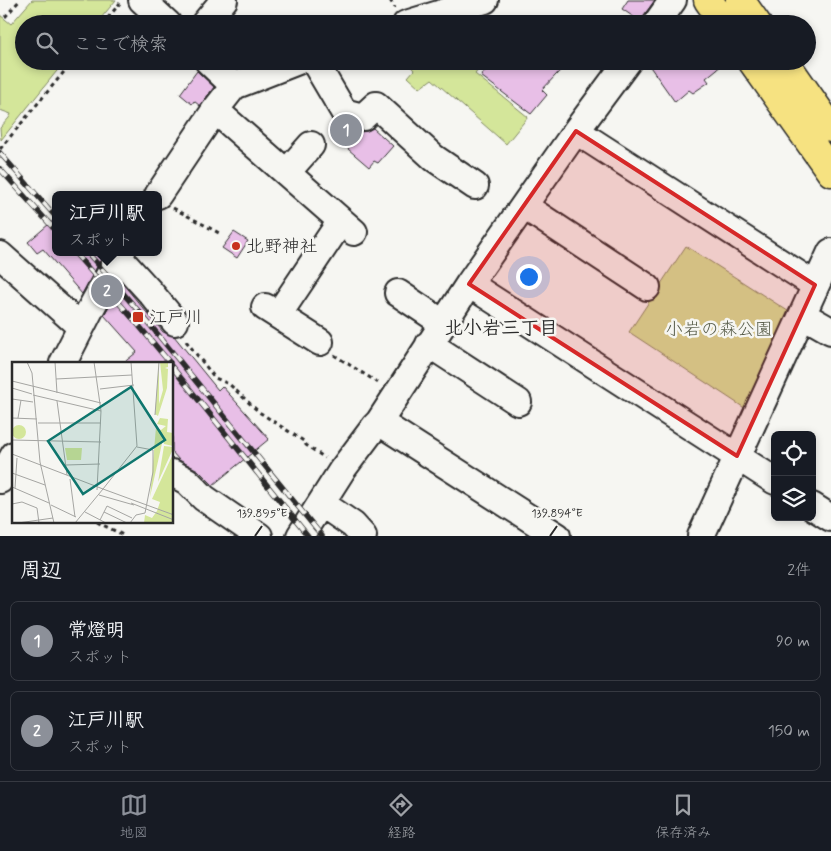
<!DOCTYPE html>
<html lang="ja">
<head>
<meta charset="utf-8">
<style>
  body { margin:0; font-family:Mynerve,"Klee One",sans-serif; background:#20242c; color:#f1f3f6 }
  .controls { position:absolute; right:15px; bottom:15px; display:grid; overflow:hidden; border-radius:8px; box-shadow:0 2px 8px #0003 }
  .controls button { width:45px; height:45px; display:grid; place-items:center; padding:0; border:0; border-bottom:1px solid #363941; background:#171b24; color:#f1f3f6; font:25px sans-serif }
  .you { position:absolute; left:528px; top:276px; width:18px; height:18px; margin:-12px; border:4px solid #fff; border-radius:50%; background:#1a73e8; box-shadow:0 0 0 8px #1a73e833 }
  .badge { display:grid; place-items:center; width:32px; height:32px; border-radius:50%; background:#8c9099; color:#fff; font-size:16px; font-weight:700 }
  .pin { position:absolute; translate:-50% -50%; border:2px solid #fff; box-shadow:0 1px 5px #0006 }
  .popup { position:absolute; left:52px; top:191px; width:110px; height:65px; box-sizing:border-box; display:grid; place-content:center; border-radius:8px; background:#171b24; filter:drop-shadow(0 1px 4px #0005); font-size:16px; white-space:nowrap; color:#9ea1a6 }
  .popup b { font-size:19px; color:#f1f3f6 }
  .popup::after { content:''; position:absolute; left:50%; top:100%; margin-left:-10px; border:10px solid transparent; border-top-color:#171b24 }
  .list { margin:0; padding:0; list-style:none }
  h2 { display:flex; justify-content:space-between; align-items:center; height:65px; margin:0; padding:0 20px; font-size:21px }
  h2 small { font-size:16px; font-weight:400; color:#9ea1a6 }
  .list li { display:grid; grid-template-columns:32px 1fr auto; gap:15px; align-items:center; box-sizing:border-box; height:80px; margin:0 10px 10px; padding:0 10px; border:1px solid #363941; border-radius:8px }
  .list b { display:block; font-size:19px; white-space:nowrap }
  .list p { margin:0; font-size:16px; white-space:nowrap; color:#9ea1a6 }
  .list em { font-size:16px; font-style:normal; color:#9ea1a6 }
  .icon { flex:none; width:28px; height:28px; fill:none; stroke:currentColor; stroke-width:2; stroke-linecap:round; stroke-linejoin:round }
  .map { position:relative; flex:none; width:831px; height:536px; overflow:hidden }
  .search { position:absolute; background:#171b24; box-shadow:0 2px 8px #0003; left:15px; right:15px; top:15px; height:55px; display:flex; align-items:center; gap:12px; box-sizing:border-box; padding:0 18px; border-radius:28px; color:#9ea1a6; font-size:19px }
  .sheet { height:245px; background:#171b24 }
  nav { display:flex; justify-content:space-around; align-items:center; box-sizing:border-box; height:70px; border-top:1px solid #363941; background:#171b24; font-size:14px; color:#9ea1a6 }
  nav a { display:grid; justify-items:center; gap:2px }
  nav .on { color:#8c9099 }
  .map>svg:first-child { display:block }
  .green { fill:#d4e69a; stroke:#808862 }
  .building { fill:#e8bfe7; stroke:#2b2b2b }
  .lines { fill:none; stroke-linecap:round; stroke-linejoin:round }
  .minor-casing { stroke:#2b2b2b; stroke-width:30 }
  .major-casing { stroke:#2b2b2b; stroke-width:31 }
  .path { stroke:#2b2b2b; stroke-width:3; stroke-dasharray:4 4; stroke-linecap:butt }
  .minor { stroke:#f6f6f2; stroke-width:26 }
  .major { stroke:#f6e281; stroke-width:28 }
  .rail-casing { stroke:#2b2b2b; stroke-width:5.5 }
  .rail { stroke:#f6f6f2; stroke-width:4; stroke-dasharray:11; stroke-linecap:butt }
  .marked { fill:#d62828; fill-opacity:0.2; stroke:#d62828; stroke-width:4; stroke-linejoin:round }
  .ticks { fill:none; stroke:#2b2b2b; stroke-width:2 }
  .poi-dot { fill:#c8321e; stroke:#f6f6f2; stroke-width:2 }
  .labels { text-anchor:middle; stroke-width:5; stroke-linejoin:round; paint-order:stroke }
  .poi-label { font-size:18px; fill:#2b2b2b; stroke:#f6f6f2; text-anchor:start }
  .park-label { font-size:18px; fill:#555a47; stroke:#f6f6f2 }
  .neighbourhood-label { font-size:19px; font-weight:bold; fill:#2b2b2b; stroke:#f6f6f2 }
  .inset-road { fill:none; stroke:#a5a5a2; stroke-width:1 }
  .view { fill:#0f766e; fill-opacity:0.15; stroke:#0f766e; stroke-width:2.5 }
  .inset-edge { fill:none; stroke:#2b2b2b; stroke-width:2.5 }
  .ticks-label { font-size:12px; text-anchor:middle; fill:#2b2b2b; stroke:#f6f6f2; stroke-width:5; stroke-linejoin:round; paint-order:stroke }
</style>
</head>
<body>
<div class="map">
<svg width="831" height="536" viewBox="0 0 831 536">
  <rect width="100%" height="100%" fill="#f6f6f2"/>
  <filter id="ink" filterUnits="userSpaceOnUse"><feTurbulence type="fractalNoise" baseFrequency=".02" numOctaves="2"/><feDisplacementMap in="SourceGraphic" scale="10" xChannelSelector="R" yChannelSelector="G"/><feConvolveMatrix kernelMatrix="1 2 1 2 8 2 1 2 1" color-interpolation-filters="sRGB"/></filter>
  <g filter="url(#ink)">
    <path class="green" d="M 32,0 L 116,0 L 96,24 L 24,24 L 24,61 L 65,61 L 1,140 L 0,128 L 9,118 L 11,114 L 0,110 L 0,15 L 11,24 Z
      M 406,61 L 485,61 L 475,74 L 528,117 L 506,144 L 432,79 L 420,88 L 408,77 L 414,70 Z
      M 686,246 L 791,313 L 746,409 L 629,332 Z"/>
    <path class="building" d="M 628,0 L 655,0 L 644,15 L 641,22 L 622,9 Z
      M 493,61 L 569,61 L 542,90 L 547,95 L 531,114 L 481,76 Z
      M 646,61 L 727,61 L 706,78 L 709,82 L 693,93 L 689,90 L 675,102 Z
      M 197,71 L 214,87 L 200,106 L 194,101 L 192,104 L 180,94 Z
      M 373,128 L 393,146 L 378,163 L 374,161 L 369,167 L 348,149 L 360,132 L 367,131 Z
      M 56,218 L 56,252 L 105,252 L 82,294 L 43,249 L 37,253 L 28,242 Z
      M 234,232 L 248,241 L 237,258 L 222,248 Z
      M 122,283 L 163,332 L 174,336 L 218,390 L 222,386 L 269,439 L 213,485 L 198,470 L 179,460 L 172,452 L 172,364 L 122,364 L 137,352 L 104,315 Z"/>
    <g class="lines">
      <defs>
        <path id="minor" d="M 142,0 L 168,24
          M 204,24 L 224,0
          M 406,24 L 485,0
          M 656,24 L 673,0
          M 208,61 L 234,86
          M 314,61 L 344,112 L 363,117 L 376,105 L 434,158 L 475,186
          M 215,110 L 354,232
          M 576,131 L 815,285
          M 287,172 L 311,145
          M 158,195 L 215,110 L 234,86 L 298,61
          M 524,206 L 647,287
          M 0,255 L 81,327
          M 119,258 L 150,292 L 175,322
          M 469,284 L 775,481
          M 398,293 L 443,323
          M 265,307 L 320,342
          M 278,315 L 341,221
          M 803,315 L 831,331
          M 429,344 L 518,402
          M 63,363 L 90,310 L 122,252
          M 379,422 L 557,536
          M 172,473 L 187,481 L 204,498 L 259,536
          M 0,480 L 14,455
          M 321,503 L 353,525 L 363,536
          M 812,506 L 831,518
          M 300,536 L 342,470 L 375,426 L 379,422 L 469,284 L 576,131 L 628,61
          M 701,536 L 831,252"/>
        <path id="major" d="M 708,0 L 725,24
          M 740,0 L 757,24
          M 752,61 L 831,172
          M 784,61 L 831,128"/>
      </defs>
      <use href="#minor" class="minor-casing"/>
      <use href="#major" class="major-casing"/>
      <path class="path" d="M 390,0 L 395,8
        M 5,17 L 20,0
        M 103,24 L 120,3
        M 0,149 L 73,61
        M 173,208 L 219,233
        M 186,341 L 215,378 L 229,384 L 259,412 L 305,442 L 306,445 L 325,458
        M 334,355 L 380,384
        M 97,522 L 125,536"/>
      <use href="#minor" class="minor"/>
      <use href="#major" class="major"/>
      <defs>
        <path id="rail" d="M 0,153 L 56,217
          M 0,169 L 56,231
          M 74,252 L 135,321 L 170,363
          M 87,252 L 142,315 L 322,536
          M 172,367 L 308,536"/>
      </defs>
      <use href="#rail" class="rail-casing"/>
      <use href="#rail" class="rail"/>
    </g>
  </g>
  <path class="marked" d="M 576,131 L 815,285 L 737,456 L 469,284 Z"/>
  <path class="ticks" d="M 255,536 L 262,526M 550,536 L 557,526"/>
  <g class="poi-dot">
    <circle cx="236" cy="246" r="5"/>
    <rect x="132" y="311" width="12" height="12" rx="2.5"/>
  </g>
  <g class="labels">
    <g class="poi-label">
      <text x="246" y="252">北野神社</text>
      <text x="149" y="323">江戸川</text>
    </g>
    <g class="park-label">
      <text x="719" y="335">小岩の森公園</text>
    </g>
    <g class="neighbourhood-label">
      <text x="501" y="334">北小岩三丁目</text>
    </g>
  </g>
  <g transform="translate(12 362)">
    <rect width="161" height="161" fill="#f6f6f2"/>
    <path d="M 147,0 L 147,42 L 151,28 L 148,0 L 156,0 L 156,5 L 153,6 L 156,7 L 155,26 L 146,54 L 143,52 ZM 148,56 L 156,57 L 155,70 L 161,71 L 161,62 L 161,84 L 152,82 L 151,77 L 138,135 L 144,65 L 149,68 L 154,64 L 145,62 ZM0 70a7 7 0 1 1 14 0a7 7 0 1 1-14 0ZM 152,84 L 161,85 L 161,87 L 146,120 ZM 53,86 L 70,86 L 69,98 L 55,98 ZM 161,92 L 161,161 L 132,161 L 133,153 L 140,156 L 145,149 L 148,140 L 140,137 Z" fill="#d4e69a"/>
    <path class="inset-road" d="M 15,0 L 20,11 L 28,100 L 42,161M 43,0 L 45,31M 82,0 L 89,49 L 85,128M 44,17 L 120,13M 0,19 L 89,41M 0,26 L 20,32M 88,27 L 122,23M 21,33 L 89,49M 0,37 L 21,40M 45,39 L 55,113M 143,53 L 147,0M 0,56 L 25,57M 6,56 L 9,38M 26,61 L 89,61M 0,78 L 89,80M 0,92 L 91,127M 54,103 L 88,102M 0,111 L 33,123M 58,117 L 63,155M 0,125 L 37,141M 3,126 L 5,96M 91,127 L 125,84 L 119,0M 87,133 L 122,143M 119,141 L 162,158M 0,142 L 10,140 L 25,146 L 27,161M 39,143 L 64,155M 73,150 L 94,161M 92,150 L 115,161M 88,158 L 95,144 L 120,156M 6,161 L 41,156M 63,161 L 91,127 L 162,153M 118,161 L 124,153 L 133,151 L 141,110 L 141,88 L 125,85"/>
    <path class="view" d="M 119,25 L 153,78 L 71,132 L 36,79 Z"/>
    <rect width="161" height="161" class="inset-edge"/>
  </g>
  <g class="ticks-label">
    <text x="262" y="517">139.895°E</text>
    <text x="557" y="517">139.894°E</text>
  </g>
</svg>
<div class="controls">
<button><svg class="icon" aria-label="locate" viewBox="0 0 24 24"><circle cx="12" cy="12" r="6"/><path d="M12 2v4M12 18v4M2 12h4M18 12h4"/></svg></button>
<button><svg class="icon" aria-label="layers" viewBox="0 0 24 24"><path d="M12 4l9 5-9 5-9-5zM3 14l9 5 9-5"/></svg></button>
</div>
<div class="you"></div>
<div class="pin badge" style="left:346px;top:130px">1</div>
<div class="pin badge" style="left:107px;top:291px">2</div>
<div class="popup"><b>江戸川駅</b>スポット</div>
<div class="search"><svg class="icon" aria-label="search" viewBox="0 0 24 24"><circle cx="10" cy="10" r="6"/><path d="M15 15l6 6"/></svg>ここで検索</div>
</div>
<section class="sheet">
<h2>周辺<small>2件</small></h2>
<ul class="list">
<li><span class="badge">1</span><div><b>常燈明</b><p>スポット</p></div><em>90 m</em></li>
<li><span class="badge">2</span><div><b>江戸川駅</b><p>スポット</p></div><em>150 m</em></li>
</ul>
</section>
<nav>
<a class="on"><svg class="icon" aria-label="map" viewBox="0 0 24 24"><path d="M3 6l6-2 6 2 6-2v14l-6 2-6-2-6 2zM9 4v14M15 6v14"/></svg>地図</a>
<a><svg class="icon" aria-label="directions" viewBox="0 0 24 24"><path d="M12 3l9 9-9 9-9-9zM9 14v-3h6M13 9l2 2-2 2"/></svg>経路</a>
<a><svg class="icon" aria-label="saved" viewBox="0 0 24 24"><path d="M7 4h10v16l-5-4-5 4z"/></svg>保存済み</a>
</nav>
</body>
</html>
